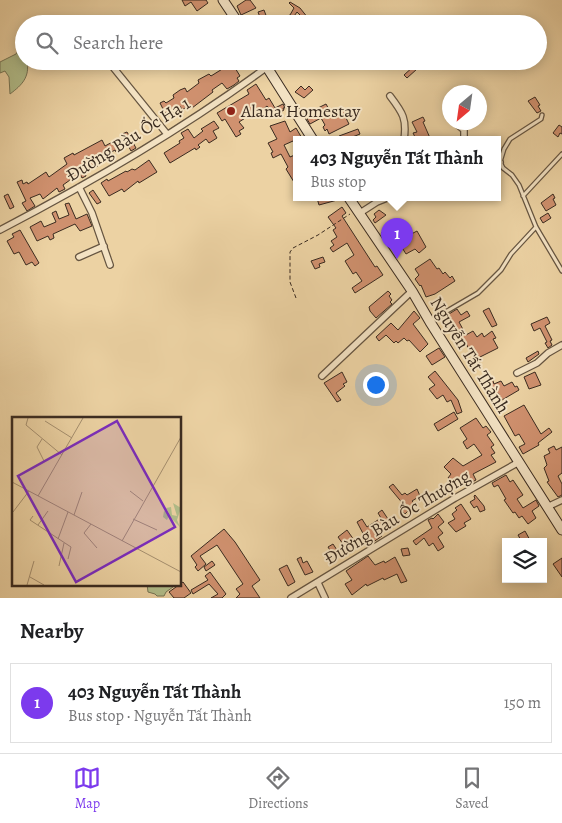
<!DOCTYPE html>
<html lang="en">
<head>
<meta charset="utf-8">
<style>
  body { margin:0; font-family:Alegreya,serif; background:#f2f2f2; color:#202124 }
  .controls { position:absolute; right:15px; bottom:15px; display:grid; overflow:hidden; border-radius:0px; box-shadow:0 2px 12px #0003 }
  .controls button { width:45px; height:45px; display:grid; place-items:center; padding:0; border:0; border-bottom:1px solid #e0e0e0; background:#fff; color:#202124; font:25px sans-serif }
  .compass { position:absolute; left:442px; top:85px; width:45px; height:45px; border-radius:50%; background:#fff; box-shadow:0 2px 12px #0003; rotate:209deg }
  .you { position:absolute; left:375px; top:384px; width:18px; height:18px; margin:-12px; border:4px solid #fff; border-radius:50%; background:#1a73e8; box-shadow:0 0 0 8px #1a73e833 }
  .badge { display:grid; place-items:center; width:32px; height:32px; border-radius:50%; background:#7c3aed; color:#fff; font-size:16px; font-weight:700 }
  .pin { position:absolute; translate:-50% -41px; filter:drop-shadow(0 1px 2px #0008) }
  .pin::after { content:''; position:absolute; top:26px; width:18px; height:15px; background:inherit; clip-path:polygon(0 0,100% 0,50% 100%) }
  .popup { position:absolute; left:293px; top:136px; width:208px; height:65px; box-sizing:border-box; display:grid; place-content:center; border-radius:0px; background:#fff; filter:drop-shadow(0 1px 4px #0005); font-size:16px; white-space:nowrap; color:#757577 }
  .popup b { font-size:19px; color:#202124 }
  .popup::after { content:''; position:absolute; left:50%; top:100%; margin-left:-10px; border:10px solid transparent; border-top-color:#fff }
  .list { margin:0; padding:0; list-style:none }
  h2 { display:flex; justify-content:space-between; align-items:center; height:65px; margin:0; padding:0 20px; font-size:21px }
  h2 small { font-size:16px; font-weight:400; color:#757577 }
  .list li { display:grid; grid-template-columns:32px 1fr auto; gap:15px; align-items:center; box-sizing:border-box; height:80px; margin:0 10px 10px; padding:0 10px; border:1px solid #e0e0e0; border-radius:0px }
  .list b { display:block; font-size:19px; white-space:nowrap }
  .list p { margin:0; font-size:16px; white-space:nowrap; color:#757577 }
  .list em { font-size:16px; font-style:normal; color:#757577 }
  .icon { flex:none; width:28px; height:28px; fill:none; stroke:currentColor; stroke-width:2; stroke-linecap:round; stroke-linejoin:round }
  .map { position:relative; flex:none; width:562px; height:598px; overflow:hidden }
  .search { position:absolute; background:#fff; box-shadow:0 2px 12px #0003; left:15px; right:15px; top:15px; height:55px; display:flex; align-items:center; gap:12px; box-sizing:border-box; padding:0 18px; border-radius:28px; color:#757577; font-size:19px }
  .sheet { height:155px; background:#fff }
  nav { display:flex; justify-content:space-around; align-items:center; box-sizing:border-box; height:70px; border-top:1px solid #e0e0e0; background:#fff; font-size:14px; color:#757577 }
  nav a { display:grid; justify-items:center; gap:2px }
  nav .on { color:#7c3aed }
  .map>svg:first-child { display:block }
  .green { fill:#b1bd8a; stroke:#767455 }
  .building { fill:#d0916f; stroke:#3a2b20 }
  .lines { fill:none; stroke-linecap:round; stroke-linejoin:round }
  .service-casing { stroke:#665541; stroke-width:5.5 }
  .minor-casing { stroke:#665541; stroke-width:8 }
  .secondary-casing { stroke:#3a2b20; stroke-width:11 }
  .path { stroke:#3a2b20; stroke-width:1; stroke-dasharray:4 2.5; stroke-linecap:butt }
  .service { stroke:#f3e2c3; stroke-width:3 }
  .minor { stroke:#f3e2c3; stroke-width:5.5 }
  .secondary { stroke:#f3e2c3; stroke-width:9 }
  .poi-dot { fill:#8f2418; stroke:#f3e2c3; stroke-width:2 }
  .labels { text-anchor:middle; stroke-width:4; stroke-linejoin:round; paint-order:stroke }
  .poi-label { font-size:18px; fill:#3a2b20; stroke:#f3e2c3; text-anchor:start }
  .street-label { font-size:18px; fill:#3a2b20; stroke:#f3e2c3 }
  .inset-road { fill:none; stroke:#a58f6f; stroke-width:1 }
  .view { fill:#7b2cbf; fill-opacity:0.15; stroke:#7b2cbf; stroke-width:2.5 }
  .inset-edge { fill:none; stroke:#3a2b20; stroke-width:2.5 }
</style>
</head>
<body>
<div class="map">
<svg width="562" height="598" viewBox="0 0 562 598">
  <rect width="100%" height="100%" fill="#ecd2a3"/>
  <filter id="stains"><feTurbulence type="fractalNoise" baseFrequency=".004" numOctaves="4"/><feColorMatrix values="0 0 0 0 .2 0 0 0 0 .09 0 0 0 0 .02 0 0 0 .5 -.17"/></filter>
  <radialGradient id="worn" r=".72"><stop offset=".6" stop-color="#630" stop-opacity="0"/><stop offset="1" stop-color="#630" stop-opacity=".3"/></radialGradient>
  <path class="green" d="M 20,48 L 24,54 L 24,61 L 27,61 C 30,77 22,85 10,94 L 9,77 L 5,71 L 0,73 L 0,62 L 16,54 Z
    M 147,584 L 172,584 L 173,587 L 166,592 L 164,596 L 157,596 L 155,594 L 148,592 Z"/>
  <path class="building" d="M 182,0 L 206,0 L 208,3 L 197,11 L 191,2 L 185,6 Z
    M 246,0 L 250,0 L 256,8 L 241,15 L 237,6 Z
    M 290,2 L 300,8 L 308,18 L 305,20 L 297,12 L 292,19 L 285,24 L 274,24 L 290,15 L 294,8 L 289,3 Z
    M 264,10 L 267,18 L 261,20 L 258,12 Z
    M 232,63 L 240,76 L 237,78 L 239,81 L 234,85 L 227,89 L 222,83 L 212,90 L 213,92 L 192,108 L 190,105 L 182,110 L 180,106 L 169,116 L 164,111 L 160,103 L 164,101 L 166,103 L 174,98 L 173,95 L 180,90 L 185,88 L 187,92 L 199,83 L 198,80 L 209,74 L 211,76 Z
    M 414,66 L 417,69 L 407,78 L 404,75 Z
    M 256,84 L 266,100 L 269,98 L 275,108 L 283,104 L 285,108 L 283,108 L 284,110 L 275,115 L 267,106 L 262,110 L 261,108 L 239,122 L 244,128 L 239,131 L 241,134 L 236,137 L 225,119 L 222,121 L 217,113 L 249,94 L 247,90 Z
    M 301,86 L 305,90 L 309,86 L 313,90 L 304,98 L 295,92 Z
    M 535,97 L 540,105 L 538,106 L 541,111 L 537,113 L 528,101 Z
    M 326,104 L 331,113 L 343,107 L 346,113 L 344,114 L 349,124 L 329,134 L 327,129 L 325,131 L 323,127 L 325,125 L 321,118 L 310,124 L 307,119 L 310,117 L 308,113 Z
    M 423,117 L 425,121 L 423,122 L 430,138 L 419,140 L 418,138 L 416,139 L 413,133 L 417,132 L 412,122 Z
    M 214,121 L 219,128 L 213,131 L 217,138 L 209,143 L 206,139 L 198,145 L 200,147 L 196,150 L 195,148 L 170,163 L 164,153 L 180,143 L 179,141 L 184,138 L 181,133 L 188,129 L 194,138 L 203,131 L 201,129 Z
    M 285,121 L 290,132 L 296,128 L 303,140 L 297,140 L 297,147 L 293,141 L 284,145 L 290,157 L 297,154 L 297,187 L 286,169 L 288,167 L 281,154 L 273,158 L 271,153 L 273,152 L 268,143 L 277,139 L 270,126 Z
    M 559,125 L 562,127 L 562,134 L 560,133 L 558,137 L 553,133 Z
    M 358,129 L 360,134 L 345,140 L 341,140 L 339,136 Z
    M 127,132 L 136,148 L 131,151 L 122,134 Z
    M 102,140 L 105,146 L 116,140 L 121,149 L 116,152 L 115,150 L 99,159 L 96,162 L 98,166 L 85,173 L 86,176 L 82,178 L 80,174 L 70,180 L 63,185 L 65,189 L 59,192 L 57,188 L 43,199 L 40,194 L 30,198 L 35,206 L 27,211 L 22,203 L 26,201 L 17,182 L 22,180 L 23,184 L 27,182 L 28,184 L 46,172 L 49,177 L 67,164 L 64,158 L 73,153 L 74,155 Z
    M 149,160 L 157,172 L 139,183 L 138,181 L 124,192 L 122,189 L 109,196 L 101,183 L 107,179 L 108,181 L 126,171 L 127,172 L 132,169 L 135,170 Z
    M 93,190 L 101,202 L 97,204 L 89,193 Z
    M 8,194 L 14,207 L 10,209 L 4,196 Z
    M 553,194 L 555,198 L 553,199 L 556,205 L 546,211 L 541,203 Z
    M 317,198 L 341,198 L 341,199 L 319,205 Z
    M 69,203 L 76,219 L 87,214 L 92,226 L 80,231 L 75,224 L 53,234 L 54,238 L 50,240 L 48,236 L 37,241 L 30,227 L 41,221 L 44,227 L 56,222 L 52,213 L 56,211 L 59,219 L 69,215 L 65,204 Z
    M 342,207 L 346,213 L 342,216 L 375,267 L 377,266 L 383,275 L 355,293 L 352,288 L 362,281 L 356,272 L 353,274 L 345,261 L 354,255 L 347,243 L 333,252 L 330,248 L 334,245 L 331,241 L 337,237 L 333,230 L 336,228 L 328,217 Z
    M 379,210 L 386,215 L 375,223 L 373,220 L 376,217 L 374,214 Z
    M 548,213 L 551,218 L 543,223 L 540,218 Z
    M 392,226 L 398,236 L 388,242 L 381,233 Z
    M 20,230 L 39,263 L 35,266 L 32,262 L 26,265 L 19,252 L 14,254 L 7,241 L 14,237 L 12,234 Z
    M 417,231 L 426,247 L 419,253 L 415,249 L 406,254 L 401,246 L 403,245 L 400,240 Z
    M 323,257 L 325,262 L 319,264 L 320,267 L 315,269 L 311,261 Z
    M 430,259 L 437,269 L 439,268 L 443,274 L 445,272 L 450,278 L 452,276 L 455,281 L 435,294 L 426,297 L 421,285 L 420,286 L 415,279 L 419,275 L 415,269 Z
    M 388,291 L 391,294 L 389,296 L 392,300 L 390,302 L 392,304 L 376,318 L 370,311 L 369,307 Z
    M 489,308 L 497,325 L 492,327 L 483,311 Z
    M 457,309 L 461,315 L 467,311 L 470,316 L 459,322 L 466,335 L 473,331 L 477,337 L 482,333 L 484,337 L 492,331 L 496,338 L 493,339 L 498,348 L 480,357 L 482,361 L 477,363 L 473,355 L 471,355 L 466,343 L 462,346 L 448,321 L 443,323 L 441,319 Z
    M 414,311 L 420,318 L 413,324 L 428,344 L 420,352 L 409,340 L 407,341 L 404,338 L 398,343 L 396,341 L 394,343 L 386,335 L 379,341 L 376,337 L 391,323 L 398,330 Z
    M 547,317 L 550,323 L 545,326 L 552,340 L 550,341 L 552,345 L 548,348 L 545,343 L 547,342 L 540,328 L 534,331 L 531,324 Z
    M 439,348 L 445,357 L 432,365 L 426,356 Z
    M 538,351 L 539,354 L 528,362 L 526,358 Z
    M 435,371 L 458,400 L 462,412 L 457,414 L 451,400 L 447,402 L 443,395 L 437,399 L 429,389 L 435,385 L 428,377 Z
    M 342,372 L 347,382 L 343,384 L 345,386 L 336,393 L 341,400 L 337,402 L 324,383 Z
    M 535,372 L 541,385 L 529,389 L 524,377 Z
    M 492,378 L 494,384 L 501,381 L 504,386 L 512,382 L 515,387 L 517,386 L 519,390 L 502,400 L 498,393 L 499,396 L 497,397 L 490,386 L 489,387 L 486,381 Z
    M 524,405 L 541,434 L 549,428 L 552,432 L 538,443 L 539,445 L 523,454 L 519,447 L 525,444 L 519,434 L 515,436 L 504,416 Z
    M 454,412 L 458,419 L 438,431 L 434,424 Z
    M 476,418 L 483,428 L 486,426 L 491,432 L 487,435 L 494,445 L 491,447 L 495,453 L 491,455 L 496,462 L 473,474 L 476,480 L 472,482 L 465,474 L 455,484 L 448,478 L 451,474 L 444,467 L 453,458 L 463,466 L 482,455 L 474,444 L 467,449 L 463,442 L 467,439 L 460,428 Z
    M 554,446 L 556,450 L 562,447 L 562,473 L 558,476 L 562,484 L 562,495 L 558,497 L 547,482 L 549,481 L 544,468 L 547,465 L 544,456 L 550,453 L 548,449 Z
    M 506,475 L 510,482 L 513,480 L 523,495 L 517,499 L 523,508 L 536,500 L 539,506 L 532,511 L 536,518 L 528,524 L 522,516 L 519,518 L 515,512 L 513,513 L 504,500 L 506,499 L 498,485 L 494,487 L 492,483 Z
    M 393,484 L 402,495 L 405,493 L 407,495 L 417,489 L 420,496 L 412,501 L 415,504 L 405,514 L 400,509 L 404,505 L 389,487 Z
    M 475,495 L 484,506 L 485,510 L 480,512 L 477,506 L 474,508 L 470,502 L 475,499 L 474,496 Z
    M 461,504 L 471,519 L 464,523 L 466,526 L 456,532 L 448,523 L 455,519 L 452,514 L 457,510 L 455,508 Z
    M 382,510 L 390,522 L 381,528 L 382,529 L 378,531 L 382,536 L 369,545 L 357,522 L 362,519 L 367,527 L 381,518 L 378,513 Z
    M 438,514 L 444,522 L 438,527 L 443,533 L 438,537 L 444,547 L 438,551 L 433,543 L 429,546 L 424,538 L 416,545 L 413,541 L 432,528 L 428,520 L 432,518 L 433,519 Z
    M 224,529 L 235,542 L 260,580 L 252,586 L 260,598 L 236,598 L 240,594 L 236,589 L 243,584 L 217,545 L 200,556 L 206,564 L 198,571 L 195,567 L 197,565 L 191,556 Z
    M 347,530 L 354,540 L 345,547 L 338,537 Z
    M 525,531 L 531,542 L 522,542 L 518,535 Z
    M 333,544 L 339,553 L 334,557 L 328,547 Z
    M 408,548 L 410,555 L 403,556 L 401,549 Z
    M 368,556 L 375,565 L 384,561 L 385,563 L 395,557 L 407,581 L 401,583 L 397,574 L 384,580 L 383,578 L 367,586 L 366,584 L 352,595 L 345,584 L 352,580 L 346,571 Z
    M 301,557 L 303,563 L 307,561 L 313,572 L 305,575 L 297,559 Z
    M 562,558 L 562,577 L 553,564 Z
    M 212,561 L 215,565 L 206,571 L 204,567 Z
    M 287,565 L 295,582 L 288,586 L 279,569 Z
    M 210,572 L 226,594 L 222,598 L 211,598 L 218,594 L 209,584 L 193,594 L 191,590 L 208,580 L 205,576 Z
    M 183,582 L 191,593 L 184,598 L 174,598 L 169,592 Z"/>
  <g class="lines">
    <defs>
      <path id="service" d="M 542,115 L 541,119 L 510,139 L 504,149 L 500,162 L 503,168 L 512,175 L 519,185 L 536,227 L 562,271
        M 523,196 L 562,154
        M 430,321 L 478,293 L 501,270 L 511,254 L 536,227"/>
      <path id="minor" d="M 108,61 L 167,134
        M 390,96 C 403,113 407,119 404,140
        M 458,125 L 464,130 L 464,140
        M 497,163 L 500,162
        M 79,187 L 92,213 L 110,265
        M 360,213 L 377,202 L 387,198
        M 0,230 C 92,182 183,129 267,67
        M 79,257 L 104,246
        M 517,373 L 537,363 L 548,353 L 562,345
        M 322,376 L 412,291
        M 547,507 L 562,500
        M 318,583 L 325,598
        M 291,598 L 455,498 L 519,462"/>
      <path id="secondary" d="M 223,0 L 239,24
        M 263,61 L 313,140
        M 349,198 L 412,291 L 430,322 L 562,530"/>
    </defs>
    <use href="#service" class="service-casing"/>
    <use href="#minor" class="minor-casing"/>
    <use href="#secondary" class="secondary-casing"/>
    <path class="path" d="M 296,298 L 290,282 L 290,252 L 293,248 L 318,235 L 350,214"/>
    <use href="#service" class="service"/>
    <use href="#minor" class="minor"/>
    <use href="#secondary" class="secondary"/>
  </g>
  <circle class="poi-dot" cx="231" cy="111" r="5"/>
  <g class="labels">
    <g class="poi-label">
      <text x="241" y="117">Alana Homestay</text>
    </g>
    <g class="street-label">
      <text transform="translate(128 139) rotate(-32)" y="6">Đường Bàu Ốc Hạ 1</text>
      <text transform="translate(470 355) rotate(58)" y="6">Nguyễn Tất Thành</text>
      <text transform="translate(397 517) rotate(-31)" y="6">Đường Bàu Ốc Thượng</text>
    </g>
  </g>
  <g transform="translate(12 417)">
    <rect width="169" height="169" fill="#ecd2a3"/>
    <path d="M 161,86 L 169,91 L 165,103 L 168,110 L 157,99 L 155,103 L 151,100 L 152,94 L 157,96 L 154,91 L 159,90 L 160,98 L 165,99 Z" fill="#b1bd8a"/>
    <path class="inset-road" d="M 16,1 L 14,8 L 50,38M 33,4 L 60,21M 30,22 L 25,30 L 32,44M 0,65 L 169,155M 118,74 L 131,84M 26,79 L 71,1M 1,95 L 17,74M 62,98 L 70,75M 21,99 L 18,103 L 59,130 L 56,142M 121,102 L 145,113M 79,107 L 72,116 L 85,131M 26,108 L 36,94M 46,122 L 56,95M 110,124 L 169,20M 47,149 L 52,126M 18,160 L 32,168M 15,168 L 22,144"/>
    <path class="view" d="M 105,4 L 163,110 L 64,165 L 6,59 Z"/>
    <rect width="169" height="169" class="inset-edge"/>
  </g>
  <rect width="100%" height="100%" filter="url(#stains)"/>
  <rect width="100%" height="100%" fill="url(#worn)"/>
</svg>
<div class="controls">
<button><svg class="icon" aria-label="layers" viewBox="0 0 24 24"><path d="M12 4l9 5-9 5-9-5zM3 14l9 5 9-5"/></svg></button>
</div>
<svg class="compass" viewBox="-18 -18 36 36"><path d="M0-13l5 13h-10z" fill="#e53935"/><path d="M0 13l5-13h-10z" fill="#757577"/></svg>
<div class="you"></div>
<div class="pin badge" style="left:397px;top:259px">1</div>
<div class="popup"><b>403 Nguyễn Tất Thành</b>Bus stop</div>
<div class="search"><svg class="icon" aria-label="search" viewBox="0 0 24 24"><circle cx="10" cy="10" r="6"/><path d="M15 15l6 6"/></svg>Search here</div>
</div>
<section class="sheet">
<h2>Nearby<small></small></h2>
<ul class="list">
<li><span class="badge">1</span><div><b>403 Nguyễn Tất Thành</b><p>Bus stop · Nguyễn Tất Thành</p></div><em>150 m</em></li>
</ul>
</section>
<nav>
<a class="on"><svg class="icon" aria-label="map" viewBox="0 0 24 24"><path d="M3 6l6-2 6 2 6-2v14l-6 2-6-2-6 2zM9 4v14M15 6v14"/></svg>Map</a>
<a><svg class="icon" aria-label="directions" viewBox="0 0 24 24"><path d="M12 3l9 9-9 9-9-9zM9 14v-3h6M13 9l2 2-2 2"/></svg>Directions</a>
<a><svg class="icon" aria-label="saved" viewBox="0 0 24 24"><path d="M7 4h10v16l-5-4-5 4z"/></svg>Saved</a>
</nav>
</body>
</html>
